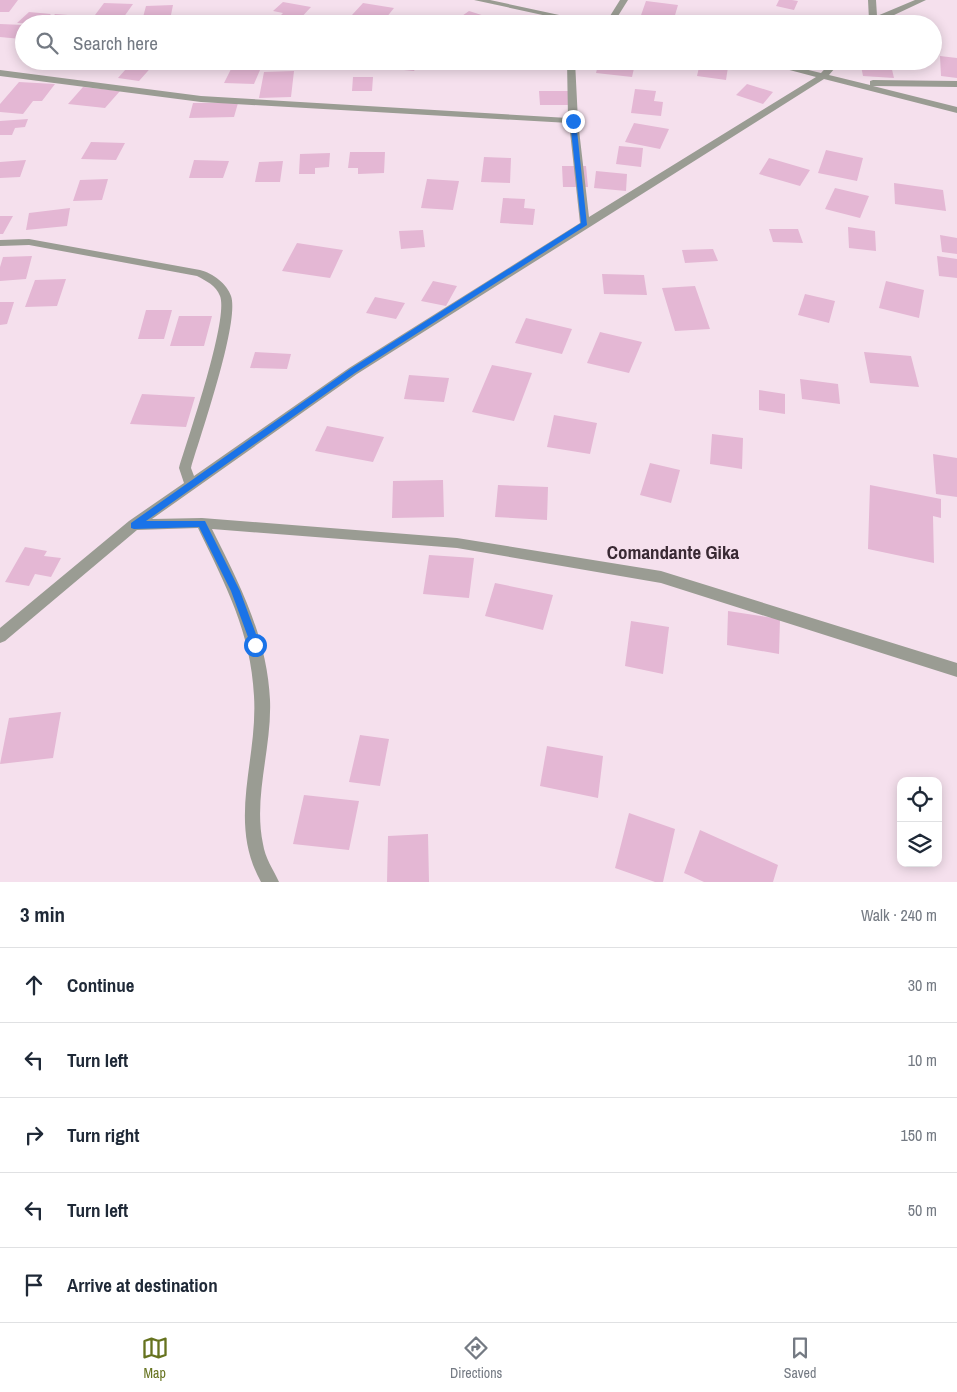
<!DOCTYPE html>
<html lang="en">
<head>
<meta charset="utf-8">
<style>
  body { margin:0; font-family:"Archivo Narrow",sans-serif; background:#f6f6f7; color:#1f2937 }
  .controls { position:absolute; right:15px; bottom:15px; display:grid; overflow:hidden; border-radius:10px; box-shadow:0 2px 12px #0003 }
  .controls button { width:45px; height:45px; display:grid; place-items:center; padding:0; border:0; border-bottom:1px solid #e0e1e3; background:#fff; color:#1f2937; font:25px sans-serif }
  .stop { position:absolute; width:15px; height:15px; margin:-11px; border:4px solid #1a73e8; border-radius:50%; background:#fff }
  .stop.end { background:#1a73e8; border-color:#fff; box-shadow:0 1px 5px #0008 }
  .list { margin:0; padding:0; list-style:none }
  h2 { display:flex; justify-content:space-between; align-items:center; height:65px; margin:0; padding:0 20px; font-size:21px }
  h2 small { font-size:16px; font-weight:400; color:#747a83 }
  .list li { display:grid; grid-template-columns:32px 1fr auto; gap:15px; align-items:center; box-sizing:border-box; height:75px; padding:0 20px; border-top:1px solid #e0e1e3 }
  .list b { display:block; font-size:19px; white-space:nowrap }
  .list em { font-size:16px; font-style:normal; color:#747a83 }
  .icon { flex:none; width:28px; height:28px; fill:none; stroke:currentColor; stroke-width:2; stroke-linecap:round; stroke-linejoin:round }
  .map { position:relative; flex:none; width:957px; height:882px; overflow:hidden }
  .search { position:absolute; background:#fff; box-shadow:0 2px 12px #0003; left:15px; right:15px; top:15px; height:55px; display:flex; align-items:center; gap:12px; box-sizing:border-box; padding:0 18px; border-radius:28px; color:#747a83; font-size:19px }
  .sheet { height:440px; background:#fff }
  nav { display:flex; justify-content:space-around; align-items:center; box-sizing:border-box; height:70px; border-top:1px solid #e0e1e3; background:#fff; font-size:14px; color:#747a83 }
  nav a { display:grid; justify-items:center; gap:2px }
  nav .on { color:#66731f }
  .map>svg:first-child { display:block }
  .building { fill:#e4b7d4 }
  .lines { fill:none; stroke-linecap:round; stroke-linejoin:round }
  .minor { fill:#9a9c93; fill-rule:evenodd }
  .route { fill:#1a73e8 }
  .labels { text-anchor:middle; stroke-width:5; stroke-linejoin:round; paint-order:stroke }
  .district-label { font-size:19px; font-weight:bold; fill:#392933; stroke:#f5e0ed }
</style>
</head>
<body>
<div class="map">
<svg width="957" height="882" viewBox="0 0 957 882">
  <rect width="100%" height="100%" fill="#f5e0ed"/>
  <path class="building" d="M 0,0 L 18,0 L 9,12 L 0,12 Z
    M 779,0 L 792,0 L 798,1 L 794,10 L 776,6 Z
    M 646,1 L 678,5 L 673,22 L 640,18 Z
    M 283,2 L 311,7 L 299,20 L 280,16 L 283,13 L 273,11 Z
    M 104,3 L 133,4 L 121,21 L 92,19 Z
    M 363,3 L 394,8 L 382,23 L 358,19 L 361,17 L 352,15 Z
    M 173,5 L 170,20 L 142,21 L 146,6 Z
    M 469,11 L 491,18 L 483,24 L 459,18 Z
    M 29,12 L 51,14 L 41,24 L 17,23 Z
    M 55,14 L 81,16 L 75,24 L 47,24 Z
    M 769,17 L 796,23 L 796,24 L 766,24 Z
    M 0,24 L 24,25 L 24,36 L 21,39 L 0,37 Z
    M 940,56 L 957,58 L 957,78 L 941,76 Z
    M 133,61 L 155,63 L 139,81 L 118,78 Z
    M 264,61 L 291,61 L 290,67 L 262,68 Z
    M 339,61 L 360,61 L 358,66 L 338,65 Z
    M 387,61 L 420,61 L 414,71 L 384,68 Z
    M 599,61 L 635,64 L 632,77 L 596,73 Z
    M 860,61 L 890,61 L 894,78 L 863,76 Z
    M 700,63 L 728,67 L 726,80 L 697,76 Z
    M 231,69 L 260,70 L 254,84 L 224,83 Z
    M 294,71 L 291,97 L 259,98 L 264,72 Z
    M 353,77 L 373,77 L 372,91 L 352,91 Z
    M 19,82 L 55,84 L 42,101 L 33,101 L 23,114 L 0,112 L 0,104 Z
    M 747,84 L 773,92 L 763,104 L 736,95 Z
    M 83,87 L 120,91 L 105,108 L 68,104 Z
    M 635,89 L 656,91 L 654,101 L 663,102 L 661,116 L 631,113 Z
    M 539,91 L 569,91 L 570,105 L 540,105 Z
    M 193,103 L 238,103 L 234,117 L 189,118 Z
    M 28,119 L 25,127 L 15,128 L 12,135 L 0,135 L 0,121 Z
    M 634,123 L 669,129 L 660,149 L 625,142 Z
    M 91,142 L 125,143 L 116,160 L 81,159 Z
    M 619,146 L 643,148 L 641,167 L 616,164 Z
    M 826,150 L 863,158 L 857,181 L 818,173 Z
    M 350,152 L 385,152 L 384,173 L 358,174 L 358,168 L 348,168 Z
    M 330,153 L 329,167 L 315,168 L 315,174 L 299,174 L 300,154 Z
    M 484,157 L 511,158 L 510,183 L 481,182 Z
    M 769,158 L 810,170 L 800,186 L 759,174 Z
    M 26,160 L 20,177 L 0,178 L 0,162 Z
    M 194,160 L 229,161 L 223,178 L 189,178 Z
    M 283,161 L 280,182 L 255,182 L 259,162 Z
    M 562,166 L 586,166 L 588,187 L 563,187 Z
    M 596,171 L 627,174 L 626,191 L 594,188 Z
    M 108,179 L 102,200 L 73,201 L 80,180 Z
    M 427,179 L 459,181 L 453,210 L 421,208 Z
    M 894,183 L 943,190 L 946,211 L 895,204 Z
    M 835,188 L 869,196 L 860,218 L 825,209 Z
    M 503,198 L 525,199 L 524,208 L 535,209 L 533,225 L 500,223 Z
    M 70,208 L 67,226 L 26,230 L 29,213 Z
    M 0,216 L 13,216 L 3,234 L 0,234 Z
    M 848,227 L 875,231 L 876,251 L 849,248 Z
    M 769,229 L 798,229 L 803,243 L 773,242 Z
    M 423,230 L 425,247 L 401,249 L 399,231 Z
    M 940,235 L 957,238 L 957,254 L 942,252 Z
    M 297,243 L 343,250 L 330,278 L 282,271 Z
    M 713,249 L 718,261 L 685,263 L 682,250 Z
    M 32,256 L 26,279 L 0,281 L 0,267 L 3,257 Z
    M 937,256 L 957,259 L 957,278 L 939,276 Z
    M 602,274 L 644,275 L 647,295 L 604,294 Z
    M 66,279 L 57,306 L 25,307 L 35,280 Z
    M 433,281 L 457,286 L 446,306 L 421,301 Z
    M 886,281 L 924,290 L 919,318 L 879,308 Z
    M 695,286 L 710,329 L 675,331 L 662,288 Z
    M 805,294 L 835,301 L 829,323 L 798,315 Z
    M 375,297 L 405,303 L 396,319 L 366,313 Z
    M 0,302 L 14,302 L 7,324 L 0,325 Z
    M 146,310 L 172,310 L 164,339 L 138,339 Z
    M 179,316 L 212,316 L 204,346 L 170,346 Z
    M 526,318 L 572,329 L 562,354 L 515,343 Z
    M 600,332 L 642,342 L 629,373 L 587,363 Z
    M 255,352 L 291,354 L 287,369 L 250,368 Z
    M 864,352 L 911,356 L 919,387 L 870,383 Z
    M 492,365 L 532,373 L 514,421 L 472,412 Z
    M 409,375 L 449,378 L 444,402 L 404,399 Z
    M 800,379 L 838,384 L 840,404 L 802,399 Z
    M 759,390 L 785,394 L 785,414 L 759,410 Z
    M 142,394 L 195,397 L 186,427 L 130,424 Z
    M 554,415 L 597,423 L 590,454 L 547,447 Z
    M 327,426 L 384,437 L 373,462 L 315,451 Z
    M 712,434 L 743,438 L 742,469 L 710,464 Z
    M 933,454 L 957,458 L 957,497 L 936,494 Z
    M 650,463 L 680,470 L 671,503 L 640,495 Z
    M 443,480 L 444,517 L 392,518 L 393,481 Z
    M 498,485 L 548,487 L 547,520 L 495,517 Z
    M 870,485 L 941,499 L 941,518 L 933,516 L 934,563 L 868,549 Z
    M 25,547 L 47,551 L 44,556 L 61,558 L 51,577 L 35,574 L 29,586 L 5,582 Z
    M 429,555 L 474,558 L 469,598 L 423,594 Z
    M 495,583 L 553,595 L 543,630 L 485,616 Z
    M 728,611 L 780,619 L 779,654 L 727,645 Z
    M 631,621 L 669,627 L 663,674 L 625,666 Z
    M 61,712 L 53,758 L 0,764 L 9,718 Z
    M 360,735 L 389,739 L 380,786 L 349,782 Z
    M 547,746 L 603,756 L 598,798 L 540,786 Z
    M 304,795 L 359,801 L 349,850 L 293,844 Z
    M 629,813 L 675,829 L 663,882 L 655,882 L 615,868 Z
    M 700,830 L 778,865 L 773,882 L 704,882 L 684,873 Z
    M 428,834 L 429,882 L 387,882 L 388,836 Z"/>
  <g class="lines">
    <path class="minor" d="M 474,0 L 490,0 L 601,24 L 584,24 Z
      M 620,0 L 628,0 L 613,24 L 605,24 Z
      M 868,0 L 876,0 L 877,16 L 915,0 L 926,0 L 875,24 L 866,24 L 869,20 Z
      M 567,61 L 575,61 L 578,121 L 589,217 L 816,77 L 755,61 L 771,61 L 821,73 L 832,61 L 841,61 L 829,75 L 870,85 L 870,81 L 873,80 L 957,81 L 957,87 L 873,86 L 957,107 L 957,113 L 824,79 L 357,374 L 152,519 L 202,518 L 457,538 L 661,571 L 957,663 L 957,677 L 661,583 L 457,548 L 212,529 C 240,585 267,637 270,700 C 272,748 253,797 263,844 C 265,858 273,869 279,882 L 261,882 C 227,821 258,761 254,696 C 251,632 225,584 198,528 L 137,530 L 5,641 L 0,643 L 0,628 L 129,521 L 184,483 L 179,468 C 188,438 229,319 220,296 C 216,285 206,281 197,276 L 29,245 L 0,246 L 0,240 L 29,239 L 200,270 C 213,273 227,284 231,296 C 240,322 200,437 191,468 L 194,476 L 349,368 L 580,223 L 569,123 L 201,102 L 0,76 L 0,70 L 201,96 L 568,118 Z"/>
  </g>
  <path class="route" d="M 573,119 L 576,121 L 587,225 L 355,373 L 146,521 L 205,521 L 240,591 L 260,645 L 255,650 L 252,648 L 231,591 L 199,527 L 134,529 L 131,528 L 131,523 L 350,369 L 581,223 L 570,121 Z"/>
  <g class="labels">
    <g class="district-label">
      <text x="673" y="559">Comandante Gika</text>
    </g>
  </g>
</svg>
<div class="controls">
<button><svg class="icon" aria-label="locate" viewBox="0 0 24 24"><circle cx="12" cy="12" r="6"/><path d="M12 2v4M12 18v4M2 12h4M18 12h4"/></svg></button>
<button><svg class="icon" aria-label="layers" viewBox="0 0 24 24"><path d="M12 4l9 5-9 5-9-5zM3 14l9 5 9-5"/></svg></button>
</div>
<div class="stop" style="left:255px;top:645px"></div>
<div class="stop end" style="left:573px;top:121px"></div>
<div class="search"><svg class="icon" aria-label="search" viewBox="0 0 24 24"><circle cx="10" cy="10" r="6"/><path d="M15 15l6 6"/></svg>Search here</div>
</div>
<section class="sheet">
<h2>3 min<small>Walk · 240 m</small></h2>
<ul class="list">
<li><svg class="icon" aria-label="ahead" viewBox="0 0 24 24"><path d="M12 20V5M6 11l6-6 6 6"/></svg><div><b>Continue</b></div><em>30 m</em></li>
<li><svg class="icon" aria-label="left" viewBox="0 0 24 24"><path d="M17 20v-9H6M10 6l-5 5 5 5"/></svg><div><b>Turn left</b></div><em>10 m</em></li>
<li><svg class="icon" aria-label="right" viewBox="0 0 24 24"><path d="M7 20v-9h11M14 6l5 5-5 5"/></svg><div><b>Turn right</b></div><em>150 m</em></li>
<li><svg class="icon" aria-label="left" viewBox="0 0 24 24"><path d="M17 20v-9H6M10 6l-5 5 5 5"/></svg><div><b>Turn left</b></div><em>50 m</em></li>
<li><svg class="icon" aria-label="arrive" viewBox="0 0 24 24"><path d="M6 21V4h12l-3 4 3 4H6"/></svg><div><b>Arrive at destination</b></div></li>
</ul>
</section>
<nav>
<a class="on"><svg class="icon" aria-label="map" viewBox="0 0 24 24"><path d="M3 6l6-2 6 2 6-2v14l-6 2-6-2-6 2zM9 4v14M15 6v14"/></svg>Map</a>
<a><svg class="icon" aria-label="directions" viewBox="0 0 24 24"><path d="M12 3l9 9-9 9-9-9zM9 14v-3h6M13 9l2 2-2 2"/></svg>Directions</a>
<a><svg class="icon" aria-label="saved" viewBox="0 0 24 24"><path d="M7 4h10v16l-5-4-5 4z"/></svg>Saved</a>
</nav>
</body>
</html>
